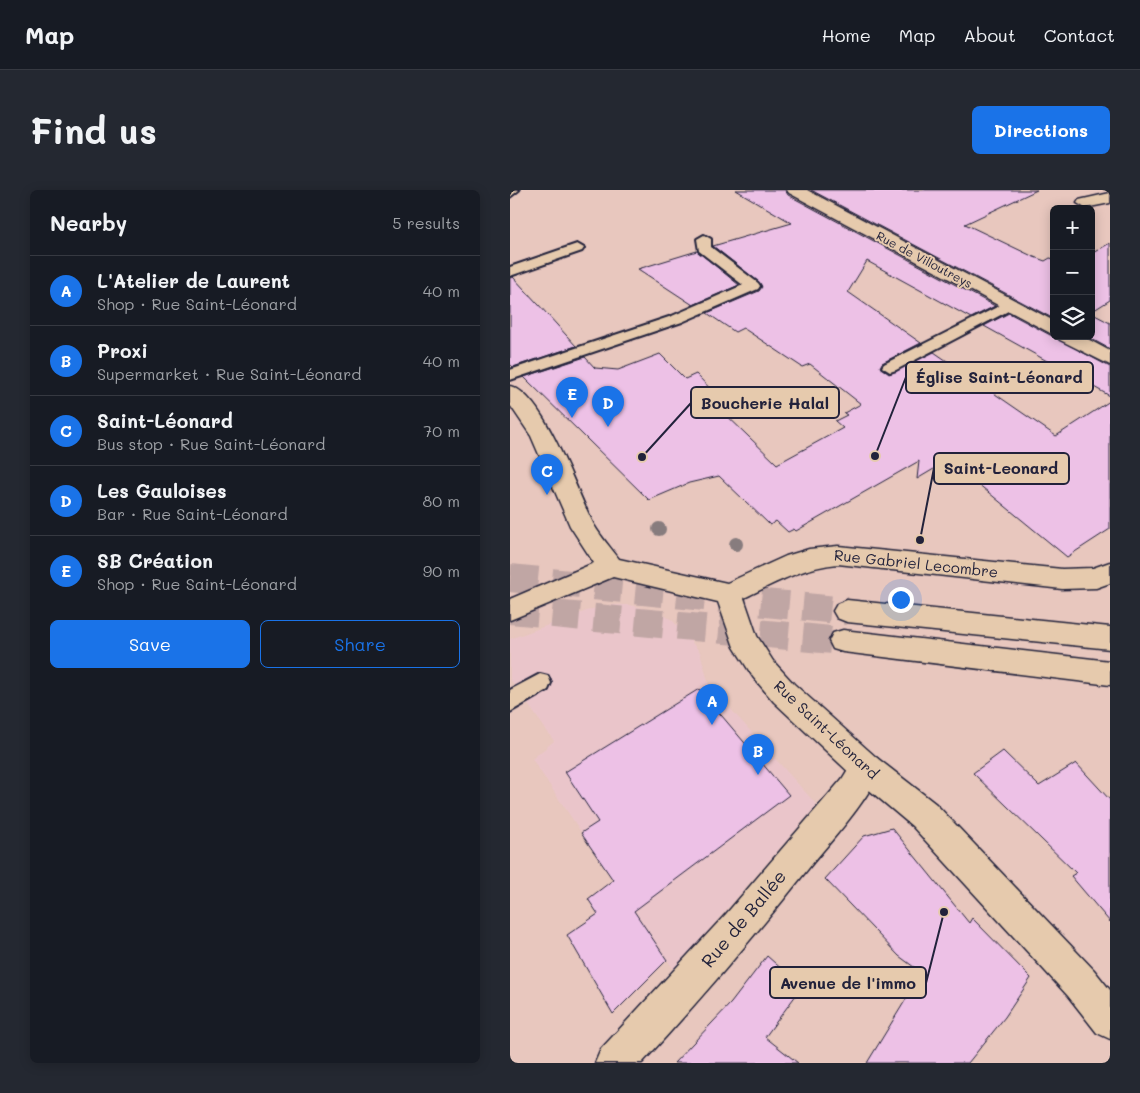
<!DOCTYPE html>
<html lang="en">
<head>
<meta charset="utf-8">
<style>
  body { margin:0; font-family:Mali,sans-serif; background:#242831; color:#f1f3f6 }
  .controls { position:absolute; right:15px; top:15px; display:grid; overflow:hidden; border-radius:8px; box-shadow:0 2px 12px #0003 }
  .controls button { width:45px; height:45px; display:grid; place-items:center; padding:0; border:0; border-bottom:1px solid #363941; background:#171b24; color:#f1f3f6; font:25px sans-serif }
  .you { position:absolute; left:390px; top:409px; width:18px; height:18px; margin:-12px; border:4px solid #fff; border-radius:50%; background:#1a73e8; box-shadow:0 0 0 8px #1a73e833 }
  .badge { display:grid; place-items:center; width:32px; height:32px; border-radius:50%; background:#1a73e8; color:#fff; font-size:16px; font-weight:700 }
  .pin { position:absolute; translate:-50% -41px; filter:drop-shadow(0 1px 2px #0008) }
  .pin::after { content:''; position:absolute; top:26px; width:18px; height:15px; background:inherit; clip-path:polygon(0 0,100% 0,50% 100%) }
  .list { margin:0; padding:0; list-style:none }
  h2 { display:flex; justify-content:space-between; align-items:center; height:65px; margin:0; padding:0 20px; font-size:21px }
  h2 small { font-size:16px; font-weight:400; color:#9ea1a6 }
  .list li { display:grid; grid-template-columns:32px 1fr auto; gap:15px; align-items:center; box-sizing:border-box; height:70px; padding:0 20px; border-top:1px solid #363941 }
  .list b { display:block; font-size:19px; white-space:nowrap }
  .list p { margin:0; font-size:16px; white-space:nowrap; color:#9ea1a6 }
  .list em { font-size:16px; font-style:normal; color:#9ea1a6 }
  .actions { display:flex; gap:10px; padding:15px 20px }
  .actions a { flex:1; padding:11px 0; border:1px solid #1a73e8; border-radius:8px; text-align:center; font-size:18px; color:#1a73e8 }
  .actions .main { background:#1a73e8; color:#fff }
  .icon { flex:none; width:28px; height:28px; fill:none; stroke:currentColor; stroke-width:2; stroke-linecap:round; stroke-linejoin:round }
  .map { position:relative; flex:none; width:600px; height:873px; overflow:hidden; border-radius:8px }
  header { display:flex; align-items:center; gap:30px; box-sizing:border-box; height:70px; padding:0 25px; background:#171b24; border-bottom:1px solid #363941 }
  header strong { font-size:24px }
  nav { display:flex; gap:28px; margin-inline-start:auto; font-size:18px }
  .intro { display:flex; align-items:center; justify-content:space-between; box-sizing:border-box; height:120px; padding:0 30px }
  h1 { margin:0; font-size:35px }
  .button { padding:12px 22px; border-radius:8px; background:#1a73e8; color:#fff; font-size:18px; font-weight:700 }
  main { display:flex; gap:30px; padding:0 30px }
  aside { flex:1; background:#171b24; border-radius:8px; box-shadow:0 2px 12px #0003 }
  .map>svg:first-child { display:block }
  .built { fill:#eac5ca }
  .building { fill:#edc1e6; stroke:#22223b }
  .lines { fill:none; stroke-linecap:round; stroke-linejoin:round }
  .primary-tunnel { stroke:#c0a6a4; stroke-width:28; stroke-dasharray:28 14; stroke-linecap:butt }
  .highway-tunnel { stroke:#c0a6a4; stroke-width:28; stroke-dasharray:28 14; stroke-linecap:butt }
  .lane-casing { stroke:#22223b; stroke-width:4 }
  .street-casing { stroke:#22223b; stroke-width:3 }
  .secondary-casing { stroke:#22223b; stroke-width:3 }
  .primary-casing { stroke:#22223b; stroke-width:3 }
  .highway-casing { stroke:#22223b; stroke-width:3 }
  .lane { fill:#e6caad; fill-rule:evenodd }
  .street { fill:#e6caad; fill-rule:evenodd }
  .secondary { fill:#e6caad; fill-rule:evenodd }
  .primary { fill:#e6caad; fill-rule:evenodd }
  .highway { fill:#e6caad; fill-rule:evenodd }
  .tree { fill:#877c7e }
  .labels { text-anchor:middle; stroke-width:4; stroke-linejoin:round; paint-order:stroke }
  .far-street-label { font-size:12px; fill:#22223b; stroke:#e6caad }
  .street-label { font-size:15px; fill:#22223b; stroke:#e6caad }
  .near-street-label { font-size:18px; fill:#22223b; stroke:#e6caad }
  .leader { fill:none; stroke:#22223b; stroke-width:2 }
  .callout-dot { fill:#22223b; stroke:#e6caad; stroke-width:2 }
  .callout { fill:#e6caad; stroke:#22223b; stroke-width:2 }
  .callout-label { font-size:16px; text-anchor:middle; font-weight:bold; fill:#22223b }
</style>
</head>
<body>
<header>
<strong>Map</strong>
<nav><a>Home</a><a>Map</a><a>About</a><a>Contact</a></nav>
</header>
<div class="intro"><h1>Find us</h1><a class="button">Directions</a></div>
<main>
<aside>
<h2>Nearby<small>5 results</small></h2>
<ul class="list">
<li><span class="badge">A</span><div><b>L'Atelier de Laurent</b><p>Shop · Rue Saint-Léonard</p></div><em>40 m</em></li>
<li><span class="badge">B</span><div><b>Proxi</b><p>Supermarket · Rue Saint-Léonard</p></div><em>40 m</em></li>
<li><span class="badge">C</span><div><b>Saint-Léonard</b><p>Bus stop · Rue Saint-Léonard</p></div><em>70 m</em></li>
<li><span class="badge">D</span><div><b>Les Gauloises</b><p>Bar · Rue Saint-Léonard</p></div><em>80 m</em></li>
<li><span class="badge">E</span><div><b>SB Création</b><p>Shop · Rue Saint-Léonard</p></div><em>90 m</em></li>
</ul>
<div class="actions"><a class="main">Save</a><a>Share</a></div>
</aside>
<div class="map">
<svg width="600" height="873" viewBox="0 0 600 873">
  <rect width="100%" height="100%" fill="#e8c7be"/>
  <filter id="ink" filterUnits="userSpaceOnUse"><feTurbulence type="fractalNoise" baseFrequency=".02" numOctaves="2"/><feDisplacementMap in="SourceGraphic" scale="10" xChannelSelector="R" yChannelSelector="G"/><feConvolveMatrix kernelMatrix="1 2 1 2 8 2 1 2 1" color-interpolation-filters="sRGB"/></filter>
  <g filter="url(#ink)">
    <path class="built" d="M 120,415 L 149,422 L 162,430 L 172,441 L 190,462 L 199,495 L 307,615 L 164,780 L 22,569 L 44,551 L 0,489 L 0,449 L 82,419 L 102,415 Z"/>
    <path class="building" d="M 226,0 L 275,0 L 278,5 L 485,116 L 461,128 L 357,71 L 338,102 L 411,153 L 372,173 L 370,177 L 379,184 L 424,162 L 546,246 L 600,211 L 600,339 L 557,367 L 439,270 L 407,289 L 409,271 L 286,341 L 284,339 L 278,342 L 266,331 L 260,335 L 209,286 L 179,293 L 139,310 L 14,187 L 75,167 L 85,178 L 108,180 L 150,164 L 175,189 L 186,184 L 217,216 L 210,219 L 267,274 L 333,238 L 325,231 L 337,225 L 334,223 L 351,214 L 300,174 L 292,177 L 233,138 L 225,142 L 197,123 L 249,101 L 252,97 L 249,92 L 203,56 L 282,33 Z
      M 301,0 L 527,0 L 455,34 L 524,67 L 535,71 L 540,68 L 544,69 L 544,129 Z
      M 600,53 L 600,110 L 581,122 L 581,64 Z
      M 187,61 L 229,95 L 183,115 L 128,79 Z
      M 3,87 L 28,114 L 66,156 L 3,177 L 0,174 L 0,88 Z
      M 499,123 L 600,177 L 600,206 L 474,136 Z
      M 581,123 L 600,133 L 600,159 L 576,146 L 581,146 Z
      M 189,499 L 279,605 L 124,721 L 157,770 L 103,824 L 57,745 L 88,724 L 78,709 L 103,690 L 71,643 L 88,632 L 55,582 Z
      M 493,561 L 529,596 L 566,573 L 600,610 L 600,732 L 561,686 L 566,683 L 463,583 Z
      M 382,638 L 459,733 L 462,728 L 521,788 L 495,827 L 458,873 L 357,873 L 412,783 L 389,766 L 315,689 L 354,646 Z
      M 257,766 L 292,797 L 255,847 L 288,873 L 164,873 L 221,813 Z"/>
    <g class="lines">
      <path class="primary-tunnel" d="M 0,388 L 337,421"/>
      <path class="highway-tunnel" d="M 0,420 L 333,451"/>
      <defs>
        <path id="lane" d="M 0,0 L 9,0 L 0,7 Z
          M 194,45 L 201,49 L 201,57 L 248,93 L 250,96 L 248,99 L 172,132 L 0,190 L 0,180 L 162,126 L 233,95 L 189,61 L 187,49 Z
          M 67,54 L 74,58 L 72,61 L 0,86 L 0,77 Z
          M 499,111 L 504,112 L 506,115 L 504,118 L 386,180 L 380,182 L 372,177 L 374,174 Z
          M 30,484 L 38,486 L 41,493 L 38,500 L 0,522 L 0,500 Z"/>
        <path id="street" d="M 600,3 L 600,13 L 575,18 L 567,13 L 569,10 Z
          M 356,564 L 367,568 L 372,578 C 354,616 324,647 298,679 C 245,746 190,810 132,873 L 85,873 L 91,859 L 216,724 L 332,589 L 345,568 Z"/>
        <path id="secondary" d="M 277,0 L 297,0 L 544,131 L 544,145 L 279,3 Z
          M 547,146 L 572,146 L 600,161 L 600,175 L 550,150 Z
          M 0,196 C 35,204 67,304 84,335 C 91,347 101,358 109,369 L 217,393 L 276,366 L 299,359 L 328,356 L 552,379 L 583,378 L 600,372 L 600,393 L 586,398 L 552,399 L 328,374 C 293,377 265,393 234,408 L 247,446 L 263,471 L 284,494 L 367,568 L 426,614 L 584,780 L 600,800 L 600,849 L 587,843 L 558,806 L 402,636 L 345,588 L 264,512 L 243,487 L 224,457 L 208,412 L 103,387 L 0,430 L 0,409 L 84,373 L 60,336 L 21,246 L 0,215 Z"/>
        <path id="primary" d="M 337,410 L 600,437 L 600,459 L 337,432 L 327,428 L 323,421 L 327,414 Z"/>
        <path id="highway" d="M 333,440 L 600,471 L 600,495 L 333,462 L 323,459 L 319,451 L 323,443 Z"/>
      </defs>
      <use href="#lane" class="lane-casing"/>
      <use href="#street" class="street-casing"/>
      <use href="#secondary" class="secondary-casing"/>
      <use href="#primary" class="primary-casing"/>
      <use href="#highway" class="highway-casing"/>
      <use href="#lane" class="lane"/>
      <use href="#street" class="street"/>
      <use href="#secondary" class="secondary"/>
      <use href="#primary" class="primary"/>
      <use href="#highway" class="highway"/>
    </g>
    <g class="tree">
      <circle cx="149" cy="339" r="7"/>
      <circle cx="226" cy="354" r="7"/>
    </g>
  </g>
  <g class="labels">
    <g class="far-street-label">
      <text transform="translate(414 70) rotate(28)" y="4">Rue de Villoutreys</text>
    </g>
    <g class="street-label">
      <text transform="translate(406 374) rotate(6)" y="5">Rue Gabriel Lecombre</text>
      <text transform="translate(316 540) rotate(43)" y="5">Rue Saint-Léonard</text>
    </g>
    <g class="near-street-label">
      <text transform="translate(234 729) rotate(-50)" y="6">Rue de Ballée</text>
    </g>
  </g>
  <path class="leader" d="M365 266L396 187M132 267L181 213M410 350L424 278M434 722L416 793"/>
  <g class="callout-dot">
    <circle cx="365" cy="266" r="5"/>
    <circle cx="132" cy="267" r="5"/>
    <circle cx="410" cy="350" r="5"/>
    <circle cx="434" cy="722" r="5"/>
  </g>
  <g class="callout">
    <rect x="396" y="172" width="187" height="31" rx="5"/>
    <rect x="181" y="197" width="148" height="31" rx="5"/>
    <rect x="424" y="263" width="135" height="31" rx="5"/>
    <rect x="260" y="777" width="156" height="31" rx="5"/>
  </g>
  <g class="callout-label">
    <text x="489" y="193">Église Saint-Léonard</text>
    <text x="255" y="219">Boucherie Halal</text>
    <text x="491" y="284">Saint-Leonard</text>
    <text x="338" y="799">Avenue de l'immo</text>
  </g>
</svg>
<div class="controls">
<button>+</button>
<button>−</button>
<button><svg class="icon" aria-label="layers" viewBox="0 0 24 24"><path d="M12 4l9 5-9 5-9-5zM3 14l9 5 9-5"/></svg></button>
</div>
<div class="you"></div>
<div class="pin badge" style="left:202px;top:535px">A</div>
<div class="pin badge" style="left:248px;top:585px">B</div>
<div class="pin badge" style="left:37px;top:305px">C</div>
<div class="pin badge" style="left:98px;top:237px">D</div>
<div class="pin badge" style="left:62px;top:228px">E</div>
</div>
</main>
</body>
</html>
